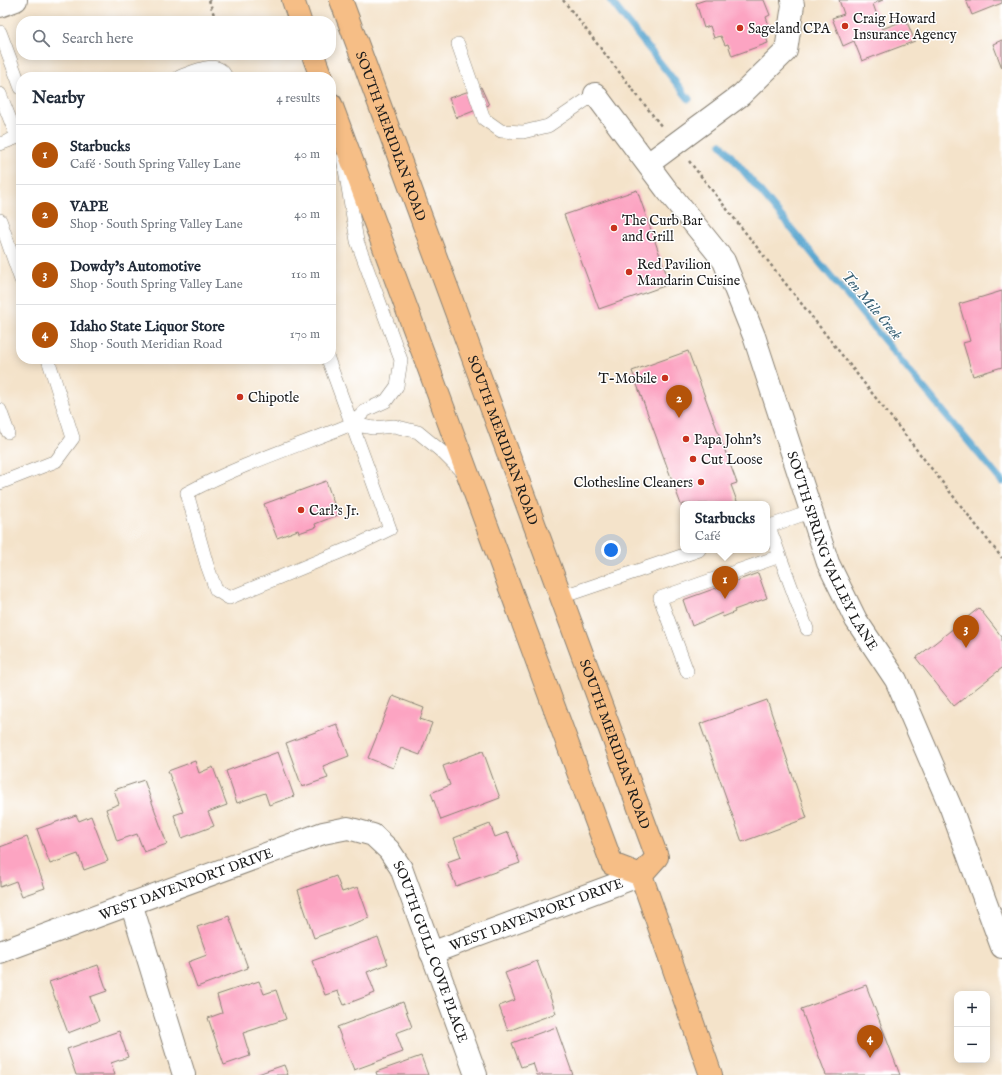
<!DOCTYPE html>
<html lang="en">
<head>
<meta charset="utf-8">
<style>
  body { margin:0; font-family:"IM FELL English",serif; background:#f2f2f3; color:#1f2937 }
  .controls { position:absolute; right:12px; bottom:12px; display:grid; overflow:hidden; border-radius:8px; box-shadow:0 2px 10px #0003 }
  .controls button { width:36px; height:36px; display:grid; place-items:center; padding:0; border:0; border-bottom:1px solid #e0e1e3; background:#fff; color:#1f2937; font:20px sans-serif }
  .you { position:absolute; left:611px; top:550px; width:14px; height:14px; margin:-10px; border:3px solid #fff; border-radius:50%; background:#1a73e8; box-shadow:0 0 0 6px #1a73e833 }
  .badge { display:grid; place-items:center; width:26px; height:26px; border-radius:50%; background:#b45309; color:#fff; font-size:13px; font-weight:700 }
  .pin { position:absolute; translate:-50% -33px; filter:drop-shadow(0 1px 2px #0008) }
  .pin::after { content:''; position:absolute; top:21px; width:14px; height:12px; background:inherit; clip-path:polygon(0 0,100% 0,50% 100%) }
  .popup { position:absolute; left:680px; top:501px; width:90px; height:52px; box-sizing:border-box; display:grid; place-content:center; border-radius:8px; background:#fff; filter:drop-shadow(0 1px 3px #0005); font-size:13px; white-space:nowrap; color:#747a83 }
  .popup b { font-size:15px; color:#1f2937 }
  .popup::after { content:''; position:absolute; left:50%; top:100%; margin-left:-8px; border:8px solid transparent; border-top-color:#fff }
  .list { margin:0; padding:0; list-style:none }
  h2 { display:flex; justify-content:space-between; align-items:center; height:52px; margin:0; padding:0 16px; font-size:17px }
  h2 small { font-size:13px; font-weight:400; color:#747a83 }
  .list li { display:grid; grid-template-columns:26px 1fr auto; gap:12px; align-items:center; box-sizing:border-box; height:60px; padding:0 16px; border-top:1px solid #e0e1e3 }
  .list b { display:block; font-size:15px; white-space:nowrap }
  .list p { margin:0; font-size:13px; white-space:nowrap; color:#747a83 }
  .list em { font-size:13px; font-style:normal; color:#747a83 }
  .icon { flex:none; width:22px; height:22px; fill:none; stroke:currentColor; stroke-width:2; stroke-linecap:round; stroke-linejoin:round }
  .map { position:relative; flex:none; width:1002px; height:1075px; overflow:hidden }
  .search { position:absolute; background:#fff; box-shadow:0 2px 10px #0003; left:16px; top:16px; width:320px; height:44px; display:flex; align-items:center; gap:10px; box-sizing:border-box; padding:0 14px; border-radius:16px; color:#747a83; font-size:15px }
  .panel { position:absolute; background:#fff; box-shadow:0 2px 10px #0003; left:16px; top:72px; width:320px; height:292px; border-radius:16px }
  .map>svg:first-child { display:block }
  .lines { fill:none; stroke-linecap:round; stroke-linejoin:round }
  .stream { stroke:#52a3cd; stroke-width:7 }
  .building { fill:#fca4c2 }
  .service-casing { stroke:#888073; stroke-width:14 }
  .minor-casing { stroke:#888073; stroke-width:24 }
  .tertiary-casing { stroke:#888073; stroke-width:24 }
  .primary-casing { stroke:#888073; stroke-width:24 }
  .path { stroke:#888073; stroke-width:2.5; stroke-dasharray:3 3; stroke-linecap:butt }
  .service { stroke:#fff; stroke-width:13 }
  .minor { stroke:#fff; stroke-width:22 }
  .tertiary { stroke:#fff; stroke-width:22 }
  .primary { stroke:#f6be86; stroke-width:22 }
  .poi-dot { fill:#c8321e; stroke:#fff; stroke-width:1.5 }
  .labels { text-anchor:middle; stroke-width:3; stroke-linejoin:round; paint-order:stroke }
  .poi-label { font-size:14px; fill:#1c1c1c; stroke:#fff; text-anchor:start }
  .street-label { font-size:14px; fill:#1c1c1c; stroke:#fff }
  .water-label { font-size:15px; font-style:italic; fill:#376074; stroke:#fff }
</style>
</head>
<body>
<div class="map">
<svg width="1002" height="1075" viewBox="0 0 1002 1075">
  <rect width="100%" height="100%" fill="#fff"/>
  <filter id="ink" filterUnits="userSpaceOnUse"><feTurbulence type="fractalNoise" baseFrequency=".025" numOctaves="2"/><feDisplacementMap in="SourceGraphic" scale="8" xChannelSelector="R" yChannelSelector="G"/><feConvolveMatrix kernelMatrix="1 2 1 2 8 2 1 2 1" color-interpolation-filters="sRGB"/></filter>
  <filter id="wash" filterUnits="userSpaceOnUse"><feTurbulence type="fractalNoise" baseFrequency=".012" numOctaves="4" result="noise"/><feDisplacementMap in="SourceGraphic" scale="16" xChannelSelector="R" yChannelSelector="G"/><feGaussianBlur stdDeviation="0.9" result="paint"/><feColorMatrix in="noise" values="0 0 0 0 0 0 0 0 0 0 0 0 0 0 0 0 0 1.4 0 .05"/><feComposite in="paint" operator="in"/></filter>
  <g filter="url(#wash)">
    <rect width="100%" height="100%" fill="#f4e3ca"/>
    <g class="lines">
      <path class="stream" d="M 610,0 L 689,99
        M 721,144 L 1002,482"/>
    </g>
    <g id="blocks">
      <path class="building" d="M 705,0 L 764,0 L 770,15 L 766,17 L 770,28 L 764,30 L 768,43 L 732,56 L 728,44 L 725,45 L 721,36 L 714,38 L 710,26 L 704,28 L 696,3 Z
        M 839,0 L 883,0 L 873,4 L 882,29 L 906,20 L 915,41 L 862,61 L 854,41 L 843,46 L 832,18 L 844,14 Z
        M 966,0 L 1002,0 L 1002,3 L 972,15 Z
        M 1002,40 L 1002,68 L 993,44 Z
        M 481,87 L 489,105 L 456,118 L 449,98 Z
        M 637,190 L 670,284 L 599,309 L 564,215 Z
        M 1002,291 L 1002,367 L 973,376 L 963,343 L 970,341 L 959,304 Z
        M 688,351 L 737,483 L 731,485 L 738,504 L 683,504 L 683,510 L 632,371 Z
        M 326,481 L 338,515 L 315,524 L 316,527 L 299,533 L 298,530 L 277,538 L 264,504 Z
        M 758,573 L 767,598 L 734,610 L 735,612 L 723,617 L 722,613 L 692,626 L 683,600 Z
        M 979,608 L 1002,637 L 1002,668 L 954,706 L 916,658 Z
        M 393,696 L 424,708 L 420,719 L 432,723 L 420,755 L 401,748 L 393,768 L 368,758 Z
        M 767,700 L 807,818 L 742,842 L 700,724 Z
        M 337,724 L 349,756 L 323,766 L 328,778 L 302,787 L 286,743 Z
        M 483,751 L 500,798 L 441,820 L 431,793 L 450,785 L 443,766 Z
        M 278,752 L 294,796 L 269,805 L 265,793 L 237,803 L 226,771 Z
        M 195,761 L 199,773 L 213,767 L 227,805 L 208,812 L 214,826 L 182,838 L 174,815 L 183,812 L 168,771 Z
        M 144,780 L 167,844 L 144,852 L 137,834 L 117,841 L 106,809 L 119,804 L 114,790 Z
        M 76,815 L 79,821 L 91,816 L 108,861 L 84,870 L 78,854 L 50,864 L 37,829 Z
        M 490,824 L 495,837 L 508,832 L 520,863 L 456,886 L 447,862 L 461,857 L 454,838 Z
        M 27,837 L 45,888 L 22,896 L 16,881 L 0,887 L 0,847 Z
        M 336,876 L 342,892 L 358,887 L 369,918 L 314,938 L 298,890 Z
        M 229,916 L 248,968 L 197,987 L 188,962 L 207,955 L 197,927 Z
        M 378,937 L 388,964 L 367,972 L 375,993 L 344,1005 L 338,991 L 325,995 L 312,961 Z
        M 537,961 L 556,1013 L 508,1031 L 499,1006 L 515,1000 L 505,973 Z
        M 98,965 L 107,991 L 90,997 L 99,1021 L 68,1033 L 49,982 Z
        M 259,981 L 264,994 L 276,990 L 286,1019 L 243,1033 L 250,1056 L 224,1065 L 208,1018 L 222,1013 L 217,995 Z
        M 866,985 L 900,1075 L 826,1075 L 801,1009 Z
        M 403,1002 L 412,1027 L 396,1033 L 403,1052 L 354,1070 L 337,1027 Z
        M 556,1027 L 573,1075 L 537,1075 L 533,1063 L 521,1067 L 512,1043 Z
        M 119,1031 L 128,1057 L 111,1063 L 115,1075 L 76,1075 L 67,1049 Z
        M 421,1056 L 428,1075 L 377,1075 L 376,1072 Z
        M 284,1065 L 288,1075 L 255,1075 Z"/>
    </g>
  </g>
  <g filter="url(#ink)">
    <use href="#blocks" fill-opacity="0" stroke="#888073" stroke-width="1"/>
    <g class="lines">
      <defs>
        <path id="service" d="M 0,32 L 21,88
          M 458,44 L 484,119 L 501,131 L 523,132 L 548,126 L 595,94
          M 179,77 C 193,72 218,58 226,77
          M 0,94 L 17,137
          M 0,144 L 21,136
          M 343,158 L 357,241 L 401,360 L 397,386 L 386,401 L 366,410 L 352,424 L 373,428 L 394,426 L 418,432 L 441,451 L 464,474
          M 0,220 L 21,280
          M 328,359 L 390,529 L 357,545 L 229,598 L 216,590 L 207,565 L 187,493 C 239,465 297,446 352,424
          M 0,410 L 8,432
          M 0,483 L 56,461 L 73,438 L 48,359
          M 767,527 L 810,512
          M 769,527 L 807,629
          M 561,597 L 699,550
          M 687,671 L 660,598 L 780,556"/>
        <g id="minor">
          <path id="s1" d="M 595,94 L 666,189 L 724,261 L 754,336 L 828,563 L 856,620 L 896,680 L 951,808 L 1002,947"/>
          <path d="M 648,164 L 741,95 L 786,51 L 793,5 L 792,0"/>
          <path d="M 131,903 L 184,1075"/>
          <path id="s2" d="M 0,952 L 323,833 L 348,828 L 373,835 L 389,850 L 401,868 L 476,1075"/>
          <path id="s3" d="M 431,953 L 641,875"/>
        </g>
        <path id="tertiary" d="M 0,6 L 16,0"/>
        <g id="primary">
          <path d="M 293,0 L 300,21"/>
          <path id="s4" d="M 341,0 L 657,857 L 641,875"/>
          <path d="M 313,55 L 321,77"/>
          <path d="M 331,104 L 612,864 L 641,875"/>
          <path d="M 641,875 L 711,1075"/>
        </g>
      </defs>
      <use href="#service" class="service-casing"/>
      <use href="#minor" class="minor-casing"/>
      <use href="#tertiary" class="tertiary-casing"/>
      <use href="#primary" class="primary-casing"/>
      <path class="path" d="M 209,0 L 216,21
        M 563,0 L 662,127
        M 689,161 L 1002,558"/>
      <use href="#service" class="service"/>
      <use href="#minor" class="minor"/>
      <use href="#tertiary" class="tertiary"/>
      <use href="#primary" class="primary"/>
    </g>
  </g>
  <g class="poi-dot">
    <circle cx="845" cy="26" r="4"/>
    <circle cx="740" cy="28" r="4"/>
    <circle cx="614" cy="228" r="4"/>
    <circle cx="629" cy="272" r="4"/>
    <circle cx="665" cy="378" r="4"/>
    <circle cx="240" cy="397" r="4"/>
    <circle cx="686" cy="439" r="4"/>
    <circle cx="693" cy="459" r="4"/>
    <circle cx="701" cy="482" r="4"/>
    <circle cx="301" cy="510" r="4"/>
  </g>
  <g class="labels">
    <g class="poi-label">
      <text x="853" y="23">Craig Howard<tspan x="853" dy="16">Insurance Agency</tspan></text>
      <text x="748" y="33">Sageland CPA</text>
      <text x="622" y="225">The Curb Bar<tspan x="622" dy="16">and Grill</tspan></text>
      <text x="637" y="269">Red Pavilion<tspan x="637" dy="16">Mandarin Cuisine</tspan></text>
      <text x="657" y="383" text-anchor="end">T-Mobile</text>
      <text x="248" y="402">Chipotle</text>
      <text x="694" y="444">Papa John's</text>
      <text x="701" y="464">Cut Loose</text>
      <text x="693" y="487" text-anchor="end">Clothesline Cleaners</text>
      <text x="309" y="515">Carl's Jr.</text>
    </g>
    <g class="street-label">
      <text dy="5" stroke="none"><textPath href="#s4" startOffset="145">SOUTH MERIDIAN ROAD</textPath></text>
      <text dy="5" stroke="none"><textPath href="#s4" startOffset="469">SOUTH MERIDIAN ROAD</textPath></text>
      <text dy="5" stroke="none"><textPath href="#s1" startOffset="521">SOUTH SPRING VALLEY LANE</textPath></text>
      <text dy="5" stroke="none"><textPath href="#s4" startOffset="793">SOUTH MERIDIAN ROAD</textPath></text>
      <text dy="5" stroke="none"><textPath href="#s2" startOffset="198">WEST DAVENPORT DRIVE</textPath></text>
      <text dy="5" stroke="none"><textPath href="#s3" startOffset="112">WEST DAVENPORT DRIVE</textPath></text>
      <text dy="5" stroke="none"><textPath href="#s2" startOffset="528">SOUTH GULL COVE PLACE</textPath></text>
    </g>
    <g class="water-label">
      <text transform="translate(872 305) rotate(50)" y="5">Ten Mile Creek</text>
    </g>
  </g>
</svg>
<div class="controls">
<button>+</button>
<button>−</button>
</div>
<div class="you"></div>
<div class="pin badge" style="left:725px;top:599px">1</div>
<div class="popup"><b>Starbucks</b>Café</div>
<div class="pin badge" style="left:679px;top:418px">2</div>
<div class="pin badge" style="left:966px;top:648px">3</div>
<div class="pin badge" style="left:870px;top:1058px">4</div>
<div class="search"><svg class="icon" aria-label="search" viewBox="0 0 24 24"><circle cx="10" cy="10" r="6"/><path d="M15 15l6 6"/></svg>Search here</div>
<section class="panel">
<h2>Nearby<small>4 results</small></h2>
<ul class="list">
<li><span class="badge">1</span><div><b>Starbucks</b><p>Café · South Spring Valley Lane</p></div><em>40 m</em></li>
<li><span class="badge">2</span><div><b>VAPE</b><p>Shop · South Spring Valley Lane</p></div><em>40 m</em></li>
<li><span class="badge">3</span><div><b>Dowdy's Automotive</b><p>Shop · South Spring Valley Lane</p></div><em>110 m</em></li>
<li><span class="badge">4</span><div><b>Idaho State Liquor Store</b><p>Shop · South Meridian Road</p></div><em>170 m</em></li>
</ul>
</section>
</div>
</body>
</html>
